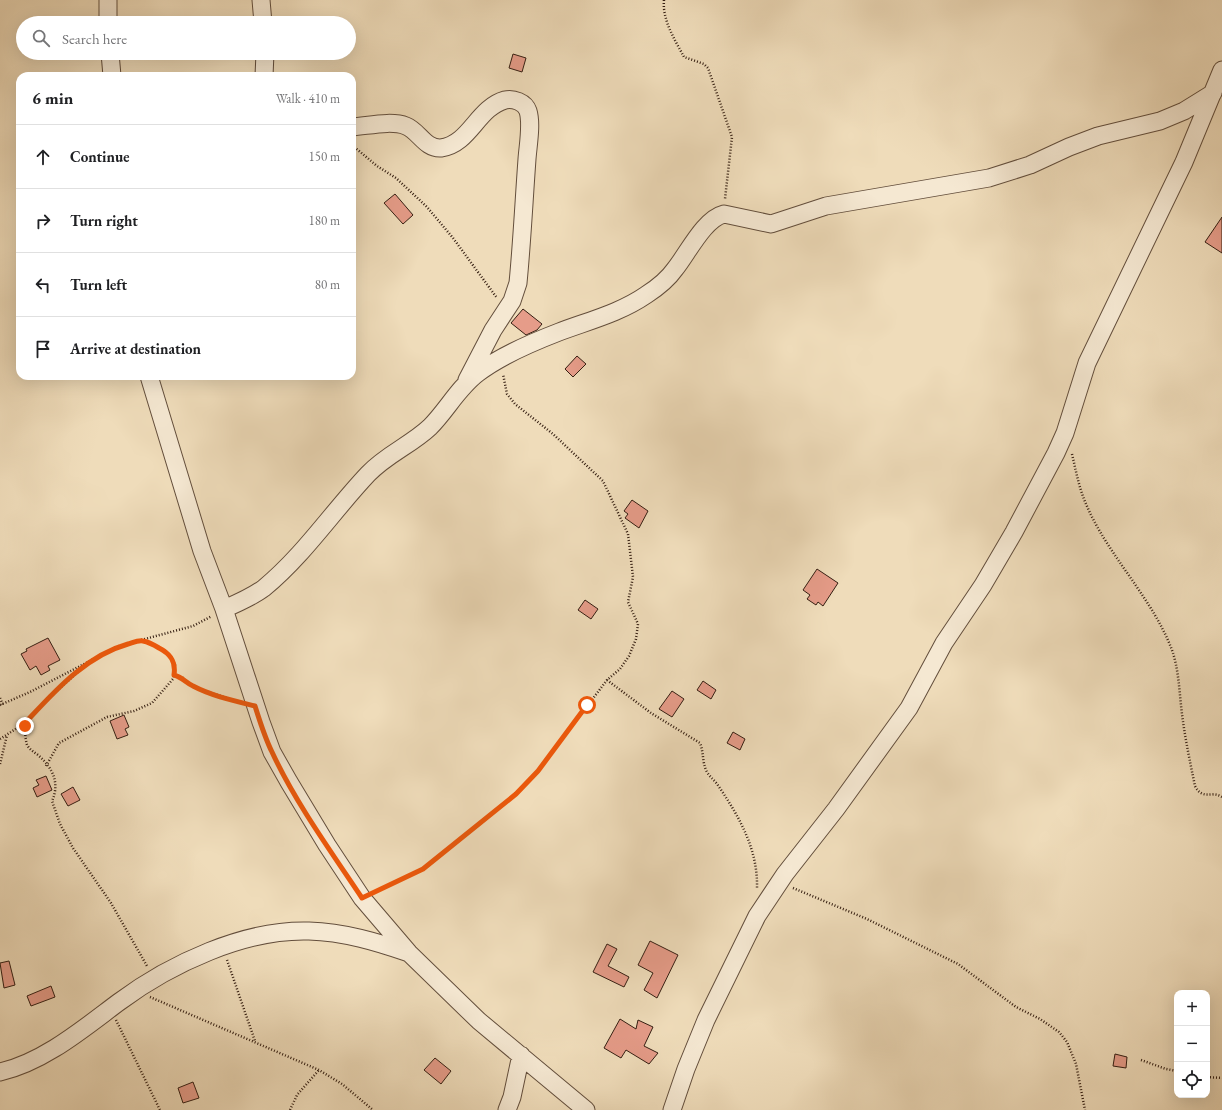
<!DOCTYPE html>
<html lang="en">
<head>
<meta charset="utf-8">
<style>
  body { margin:0; font-family:"EB Garamond",serif; background:#f6f6f6; color:#202124 }
  .controls { position:absolute; right:12px; bottom:12px; display:grid; overflow:hidden; border-radius:8px; box-shadow:0 4px 16px #0002 }
  .controls button { width:36px; height:36px; display:grid; place-items:center; padding:0; border:0; border-bottom:1px solid #e0e0e0; background:#fff; color:#202124; font:20px sans-serif }
  .stop { position:absolute; width:12px; height:12px; margin:-9px; border:3px solid #ea580c; border-radius:50%; background:#fff }
  .stop.end { background:#ea580c; border-color:#fff; box-shadow:0 1px 4px #0008 }
  .list { margin:0; padding:0; list-style:none }
  h2 { display:flex; justify-content:space-between; align-items:center; height:52px; margin:0; padding:0 16px; font-size:17px }
  h2 small { font-size:13px; font-weight:400; color:#757577 }
  .list li { display:grid; grid-template-columns:26px 1fr auto; gap:12px; align-items:center; box-sizing:border-box; height:64px; padding:0 16px; border-top:1px solid #e0e0e0 }
  .list b { display:block; font-size:15px; white-space:nowrap }
  .list em { font-size:13px; font-style:normal; color:#757577 }
  .icon { flex:none; width:22px; height:22px; fill:none; stroke:currentColor; stroke-width:2; stroke-linecap:round; stroke-linejoin:round }
  .map { position:relative; flex:none; width:1222px; height:1110px; overflow:hidden }
  .search { position:absolute; background:#fff; box-shadow:0 4px 16px #0002; left:16px; top:16px; width:340px; height:44px; display:flex; align-items:center; gap:10px; box-sizing:border-box; padding:0 14px; border-radius:22px; color:#757577; font-size:15px }
  .panel { position:absolute; background:#fff; box-shadow:0 4px 16px #0002; left:16px; top:72px; width:340px; height:308px; border-radius:12px }
  .map>svg:first-child { display:block }
  .building { fill:#e69c89; stroke:#341e12 }
  .lines { fill:none; stroke-linecap:round; stroke-linejoin:round }
  .minor-casing { stroke:#634e3c; stroke-width:19 }
  .path { stroke:#341e12; stroke-width:2.5; stroke-dasharray:1 2; stroke-linecap:butt }
  .minor { stroke:#f5e8d2; stroke-width:17 }
  .route { stroke:#ea580c; stroke-width:5 }
</style>
</head>
<body>
<div class="map">
<svg width="1222" height="1110" viewBox="0 0 1222 1110">
  <rect width="100%" height="100%" fill="#efdcba"/>
  <filter id="stains"><feTurbulence type="fractalNoise" baseFrequency=".005" numOctaves="4"/><feColorMatrix values="0 0 0 0 .2 0 0 0 0 .09 0 0 0 0 .02 0 0 0 .5 -.17"/></filter>
  <radialGradient id="worn" r=".72"><stop offset=".6" stop-color="#630" stop-opacity="0"/><stop offset="1" stop-color="#630" stop-opacity=".3"/></radialGradient>
  <path class="building" d="M 513,54 L 526,58 L 522,72 L 509,68 Z
    M 395,194 L 413,215 L 403,224 L 384,203 Z
    M 1222,217 L 1222,253 L 1205,242 Z
    M 523,309 L 542,324 L 537,330 L 526,335 L 511,323 Z
    M 577,356 L 586,364 L 573,377 L 565,369 Z
    M 632,500 L 648,511 L 639,528 L 625,518 L 628,514 L 624,511 Z
    M 817,569 L 838,583 L 823,606 L 818,602 L 816,605 L 807,599 L 810,595 L 803,590 Z
    M 585,600 L 598,609 L 591,619 L 578,610 Z
    M 48,638 L 60,660 L 48,666 L 50,670 L 41,675 L 36,666 L 30,670 L 21,654 L 27,651 L 26,649 Z
    M 703,681 L 716,690 L 711,699 L 697,690 Z
    M 672,691 L 684,699 L 672,717 L 659,709 Z
    M 124,715 L 129,727 L 125,729 L 128,735 L 117,739 L 110,721 Z
    M 733,732 L 745,739 L 740,750 L 727,743 Z
    M 46,776 L 52,790 L 37,797 L 33,788 L 39,785 L 36,780 Z
    M 73,787 L 80,800 L 68,806 L 61,794 Z
    M 650,941 L 678,955 L 657,998 L 644,990 L 653,973 L 638,965 Z
    M 607,944 L 617,949 L 608,966 L 629,977 L 624,987 L 593,972 Z
    M 9,961 L 15,985 L 4,988 L 0,963 Z
    M 51,986 L 55,997 L 31,1006 L 27,996 Z
    M 620,1019 L 636,1029 L 638,1020 L 653,1027 L 644,1046 L 658,1053 L 649,1064 L 626,1050 L 621,1058 L 604,1048 Z
    M 1115,1054 L 1127,1057 L 1126,1068 L 1113,1066 Z
    M 435,1058 L 451,1071 L 441,1084 L 424,1070 Z
    M 193,1082 L 199,1098 L 183,1103 L 178,1088 Z"/>
  <g class="lines">
    <defs>
      <path id="minor" d="M 108,0 L 108,23
        M 261,0 L 263,23
        M 110,53 L 112,76
        M 264,76 L 265,53
        M 352,127 C 368,126 391,120 406,126 C 419,131 425,149 441,148 C 470,144 477,108 505,100 C 513,98 525,102 528,111 C 532,124 528,145 527,159 C 524,200 522,242 518,283 L 512,301 L 493,330 L 467,380
        M 149,376 L 202,551 L 224,609 L 261,722 L 272,752 L 289,782 L 327,845 L 362,898 L 409,953 L 479,1021 L 586,1110
        M 224,609 C 238,603 252,597 264,588 C 304,555 333,511 368,474 C 387,454 411,445 430,427 C 447,410 458,388 478,373 C 500,356 533,342 559,332 C 588,321 620,313 646,295 C 657,288 668,279 675,269 C 688,253 704,219 724,214 L 771,224 L 826,206 L 989,178 L 1030,165 L 1069,147 L 1098,136 L 1160,121 L 1184,111 L 1213,93
        M 0,1072 C 44,1062 84,1028 119,1002 C 170,964 245,929 309,931 C 344,932 377,942 409,953
        M 507,1110 L 512,1097 L 521,1055
        M 672,1110 L 686,1069 L 706,1020 L 757,916 L 785,874 L 836,809 L 909,708 L 944,643 L 983,585 L 1014,532 L 1056,453 L 1065,433 L 1087,363 L 1184,162 L 1222,70"/>
    </defs>
    <use href="#minor" class="minor-casing"/>
    <path class="path" d="M 664,0 C 662,20 675,40 684,57 L 704,64 L 708,68 L 732,137 L 725,199
      M 352,145 L 377,166 L 396,178 L 427,207 L 453,238 L 497,298
      M 1072,454 C 1076,471 1079,488 1086,504 C 1107,554 1149,594 1170,645 C 1179,666 1179,691 1182,714 C 1185,738 1190,762 1195,786 C 1203,801 1211,790 1222,797
      M 174,675 L 183,678 L 193,687 L 239,702
      M 607,680 L 651,713 L 700,743 C 704,753 702,763 707,772 C 710,777 714,780 717,784 C 739,816 758,849 757,888
      M 0,698 L 3,705
      M 0,705 L 30,692 L 119,646 L 193,626 L 212,616
      M 25,723 C 25,730 25,738 27,745 C 30,750 34,752 38,755 C 53,768 60,783 52,801 L 60,824 L 73,848 L 111,903 L 147,966
      M 0,739 L 25,723 L 52,695 L 88,663
      M 0,764 L 7,735
      M 46,766 L 59,743 L 107,717 L 134,711 L 152,703 L 173,679 L 175,665 L 172,658 L 164,650 L 142,641
      M 793,888 L 867,919 L 958,964 L 1016,1007 L 1040,1019 L 1059,1032 L 1067,1042 L 1076,1064 L 1085,1110
      M 375,892 L 423,869 L 516,794 L 538,771 L 607,680 L 620,669 L 629,656 L 636,639 L 638,624 L 628,602 L 633,577 L 628,534 L 603,481 L 553,434 L 515,404 L 507,394 L 503,374
      M 227,960 L 255,1041
      M 150,997 L 319,1070 L 342,1084 L 373,1110
      M 116,1020 L 160,1110
      M 1141,1060 L 1166,1069 L 1177,1071
      M 1207,1077 L 1222,1078
      M 290,1110 L 297,1095 L 319,1070"/>
    <use href="#minor" class="minor"/>
  </g>
  <g class="lines">
    <path class="route" d="M 25,726 L 25,723 C 54,692 85,656 128,644 C 132,643 138,640 143,641 C 149,642 154,645 159,648 C 171,654 176,662 174,675 C 182,677 186,683 193,686 C 212,696 235,701 255,706 C 260,722 265,738 272,752 C 295,802 332,853 362,898 L 423,869 L 516,794 L 538,771 L 587,705"/>
  </g>
  <rect width="100%" height="100%" filter="url(#stains)"/>
  <rect width="100%" height="100%" fill="url(#worn)"/>
</svg>
<div class="controls">
<button>+</button>
<button>−</button>
<button><svg class="icon" aria-label="locate" viewBox="0 0 24 24"><circle cx="12" cy="12" r="6"/><path d="M12 2v4M12 18v4M2 12h4M18 12h4"/></svg></button>
</div>
<div class="stop" style="left:587px;top:705px"></div>
<div class="stop end" style="left:25px;top:726px"></div>
<div class="search"><svg class="icon" aria-label="search" viewBox="0 0 24 24"><circle cx="10" cy="10" r="6"/><path d="M15 15l6 6"/></svg>Search here</div>
<section class="panel">
<h2>6 min<small>Walk · 410 m</small></h2>
<ul class="list">
<li><svg class="icon" aria-label="ahead" viewBox="0 0 24 24"><path d="M12 20V5M6 11l6-6 6 6"/></svg><div><b>Continue</b></div><em>150 m</em></li>
<li><svg class="icon" aria-label="right" viewBox="0 0 24 24"><path d="M7 20v-9h11M14 6l5 5-5 5"/></svg><div><b>Turn right</b></div><em>180 m</em></li>
<li><svg class="icon" aria-label="left" viewBox="0 0 24 24"><path d="M17 20v-9H6M10 6l-5 5 5 5"/></svg><div><b>Turn left</b></div><em>80 m</em></li>
<li><svg class="icon" aria-label="arrive" viewBox="0 0 24 24"><path d="M6 21V4h12l-3 4 3 4H6"/></svg><div><b>Arrive at destination</b></div></li>
</ul>
</section>
</div>
</body>
</html>
